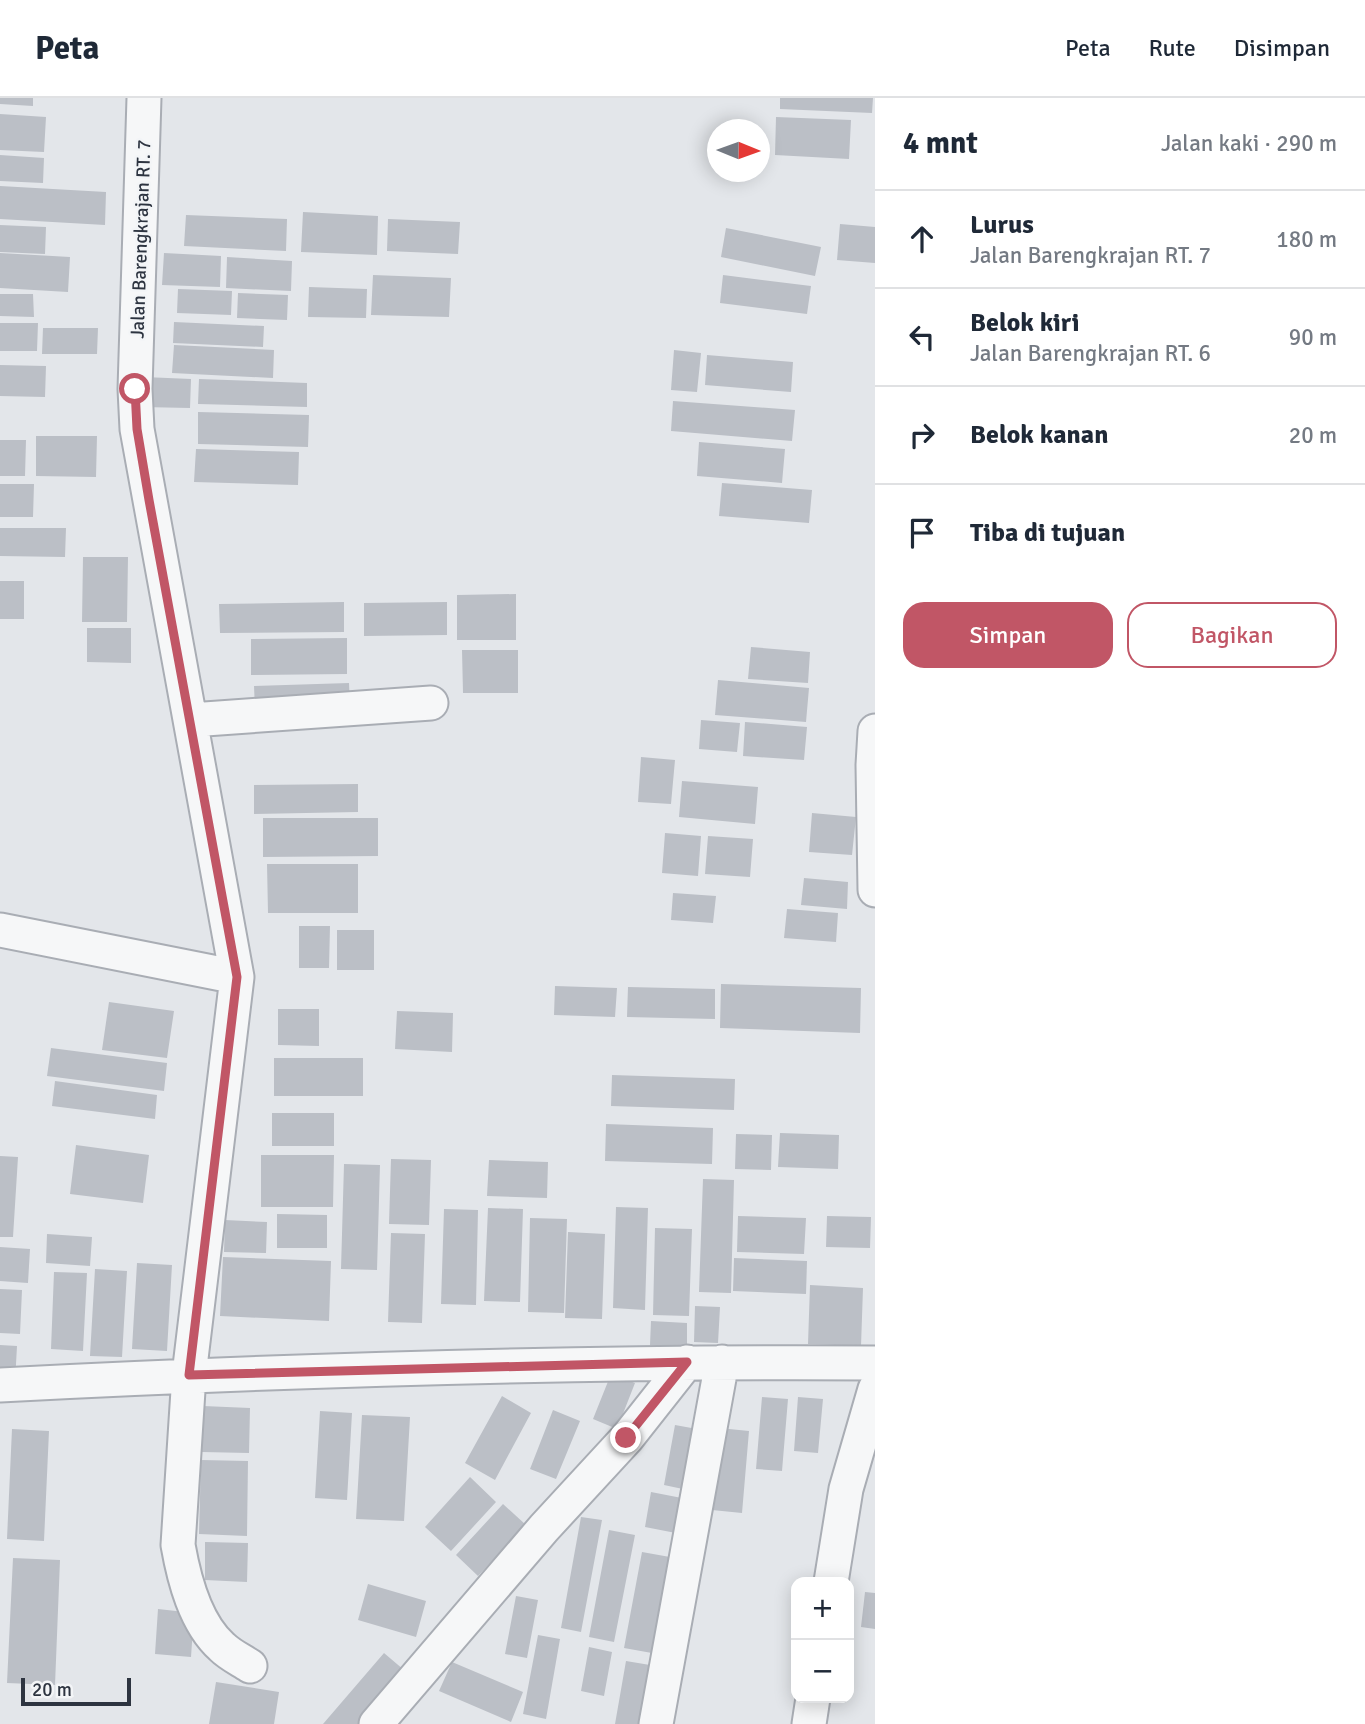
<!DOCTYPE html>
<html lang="id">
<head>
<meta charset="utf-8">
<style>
  body { margin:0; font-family:Signika,sans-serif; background:#f6f6f7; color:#1f2937 }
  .controls { position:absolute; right:21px; bottom:21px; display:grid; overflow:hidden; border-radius:14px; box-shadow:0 4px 18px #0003 }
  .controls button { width:63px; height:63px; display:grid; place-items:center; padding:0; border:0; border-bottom:2px solid #e0e1e3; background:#fff; color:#1f2937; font:35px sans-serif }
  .compass { position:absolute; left:707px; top:21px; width:63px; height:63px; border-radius:50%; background:#fff; box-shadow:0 4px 18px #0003; rotate:91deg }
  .scale { position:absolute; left:21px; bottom:18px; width:110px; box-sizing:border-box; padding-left:7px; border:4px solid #2d3440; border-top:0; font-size:19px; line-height:24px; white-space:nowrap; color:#2d3440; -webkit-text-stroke:5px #f3f5f7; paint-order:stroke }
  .stop { position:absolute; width:21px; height:21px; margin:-16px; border:5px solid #c15666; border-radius:50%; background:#fff }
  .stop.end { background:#c15666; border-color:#fff; box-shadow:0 2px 7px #0008 }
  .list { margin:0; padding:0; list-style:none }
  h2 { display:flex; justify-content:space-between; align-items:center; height:91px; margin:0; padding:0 28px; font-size:30px }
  h2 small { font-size:23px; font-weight:400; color:#747a83 }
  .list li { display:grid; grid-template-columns:46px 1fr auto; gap:21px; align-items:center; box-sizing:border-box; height:98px; padding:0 28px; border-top:2px solid #e0e1e3 }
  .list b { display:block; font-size:26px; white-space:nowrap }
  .list p { margin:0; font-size:23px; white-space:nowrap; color:#747a83 }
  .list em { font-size:23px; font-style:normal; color:#747a83 }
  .actions { display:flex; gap:14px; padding:21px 28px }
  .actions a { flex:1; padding:16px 0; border:2px solid #c15666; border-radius:21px; text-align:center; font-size:24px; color:#c15666 }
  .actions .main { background:#c15666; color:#fff }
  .icon { flex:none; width:38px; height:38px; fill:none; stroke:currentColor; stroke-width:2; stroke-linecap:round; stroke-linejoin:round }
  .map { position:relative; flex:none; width:875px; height:1626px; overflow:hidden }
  header { display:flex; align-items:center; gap:42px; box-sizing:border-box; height:98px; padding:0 35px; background:#fff; border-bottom:2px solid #e0e1e3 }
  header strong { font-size:33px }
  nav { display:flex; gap:38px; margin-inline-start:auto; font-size:24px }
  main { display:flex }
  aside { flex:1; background:#fff }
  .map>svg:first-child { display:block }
  .building { fill:#bbbfc6 }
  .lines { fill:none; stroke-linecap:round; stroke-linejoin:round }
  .street-casing { stroke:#a9adb4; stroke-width:37 }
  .street { stroke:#f6f7f8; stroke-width:33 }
  .route { stroke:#c15666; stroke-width:9 }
  .labels { text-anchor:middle; stroke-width:5; stroke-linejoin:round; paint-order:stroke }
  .street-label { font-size:19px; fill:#2d3440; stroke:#f3f5f7 }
</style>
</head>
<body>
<header>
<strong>Peta</strong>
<nav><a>Peta</a><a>Rute</a><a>Disimpan</a></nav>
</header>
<main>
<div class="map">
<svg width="875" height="1626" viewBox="0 0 875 1626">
  <rect width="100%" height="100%" fill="#e3e6ea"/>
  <path class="building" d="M 0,0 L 33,0 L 33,8 L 0,6 Z
    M 780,0 L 873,0 L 872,15 L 780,11 Z
    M 0,16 L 46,19 L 44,54 L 0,52 Z
    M 776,19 L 851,22 L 849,61 L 775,57 Z
    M 0,57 L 44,60 L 43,85 L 0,83 Z
    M 0,88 L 106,94 L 105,127 L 0,121 Z
    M 303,114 L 378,118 L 377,157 L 301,154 Z
    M 186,117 L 287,121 L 286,153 L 184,148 Z
    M 388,121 L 460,124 L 458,156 L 387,153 Z
    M 840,126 L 875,129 L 875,165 L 837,162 Z
    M 0,127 L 46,129 L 45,156 L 0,154 Z
    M 726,130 L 821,149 L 815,178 L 721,159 Z
    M 0,155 L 70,159 L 68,194 L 0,190 Z
    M 164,155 L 221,158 L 220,189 L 162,187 Z
    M 227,159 L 292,163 L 291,193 L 226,190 Z
    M 373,177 L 451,180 L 449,219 L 371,217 Z
    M 723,177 L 811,188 L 807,216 L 720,205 Z
    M 309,189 L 367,191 L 366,220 L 308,219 Z
    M 178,191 L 232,193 L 231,217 L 177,215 Z
    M 238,195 L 288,197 L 287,222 L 237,220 Z
    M 0,196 L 33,196 L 34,219 L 0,218 Z
    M 174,224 L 264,228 L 263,249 L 173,245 Z
    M 0,225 L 38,225 L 37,253 L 0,253 Z
    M 43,230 L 98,230 L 97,256 L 42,256 Z
    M 174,247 L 274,252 L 273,280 L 172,275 Z
    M 674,252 L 701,255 L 697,294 L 671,292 Z
    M 707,257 L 793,264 L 791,294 L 705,287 Z
    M 0,267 L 46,268 L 45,299 L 0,298 Z
    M 144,279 L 191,281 L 190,310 L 142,309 Z
    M 199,281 L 307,285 L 307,309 L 198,306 Z
    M 673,303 L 795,312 L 792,343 L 671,333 Z
    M 198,314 L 309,317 L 308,349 L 198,346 Z
    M 36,338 L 97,338 L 96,379 L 36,378 Z
    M 0,342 L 26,342 L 25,378 L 0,378 Z
    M 699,344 L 785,351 L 782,385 L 697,378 Z
    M 196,351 L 299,354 L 298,387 L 194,384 Z
    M 722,385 L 812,392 L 809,425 L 719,418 Z
    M 0,386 L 34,386 L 33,419 L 0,419 Z
    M 0,430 L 66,430 L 65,459 L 0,458 Z
    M 83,459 L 128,459 L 127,524 L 82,524 Z
    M 0,483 L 24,483 L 24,521 L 0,521 Z
    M 516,496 L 516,542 L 457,542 L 457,497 Z
    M 344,504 L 344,534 L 220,535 L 219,506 Z
    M 447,504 L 447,537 L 364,538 L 364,505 Z
    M 87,530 L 131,530 L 131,565 L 87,564 Z
    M 347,540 L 347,576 L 251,577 L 251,541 Z
    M 751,549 L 810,554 L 808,585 L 748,581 Z
    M 462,552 L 518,552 L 518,595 L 463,595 Z
    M 718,582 L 809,590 L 806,624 L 715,617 Z
    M 349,585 L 350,608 L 255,611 L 254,588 Z
    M 701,622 L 740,625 L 737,654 L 699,651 Z
    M 745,624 L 807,629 L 804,662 L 743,658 Z
    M 641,659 L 675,662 L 671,706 L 638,704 Z
    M 682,683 L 758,689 L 755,726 L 679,719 Z
    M 358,686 L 358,714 L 254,716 L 254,687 Z
    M 812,715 L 856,719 L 852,757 L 809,754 Z
    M 263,720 L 378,720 L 378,758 L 263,759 Z
    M 665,735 L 701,738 L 698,778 L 662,775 Z
    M 708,738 L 753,741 L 750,779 L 705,776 Z
    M 267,766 L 358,766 L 358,815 L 268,815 Z
    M 804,780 L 848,784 L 847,811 L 801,807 Z
    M 673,795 L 716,798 L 713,825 L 671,822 Z
    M 787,811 L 838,815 L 836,844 L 784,840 Z
    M 299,828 L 330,828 L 329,870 L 299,870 Z
    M 337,832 L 374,832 L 374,872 L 337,872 Z
    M 721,886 L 861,890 L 860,935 L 720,930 Z
    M 555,888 L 617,890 L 615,919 L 554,917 Z
    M 628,889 L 715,891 L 715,921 L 627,919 Z
    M 109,904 L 174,913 L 167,960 L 102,952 Z
    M 278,911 L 319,911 L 319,948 L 278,947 Z
    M 397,913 L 453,915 L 452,954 L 395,951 Z
    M 51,950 L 167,965 L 164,993 L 47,978 Z
    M 274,960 L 363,960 L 363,998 L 274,998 Z
    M 612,977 L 735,981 L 734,1012 L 611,1008 Z
    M 55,983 L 157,997 L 155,1021 L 52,1008 Z
    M 272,1015 L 334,1015 L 334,1048 L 272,1048 Z
    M 606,1026 L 713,1030 L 712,1066 L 605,1063 Z
    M 780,1035 L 839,1037 L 838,1071 L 778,1069 Z
    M 736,1036 L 772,1037 L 771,1072 L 735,1071 Z
    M 76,1047 L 149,1057 L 143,1105 L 70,1096 Z
    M 261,1057 L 334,1057 L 333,1109 L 261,1109 Z
    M 0,1058 L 18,1059 L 13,1139 L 0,1139 Z
    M 391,1061 L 431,1062 L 429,1127 L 389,1126 Z
    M 489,1062 L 548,1064 L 547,1100 L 487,1098 Z
    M 344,1066 L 380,1067 L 377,1172 L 341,1171 Z
    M 703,1081 L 734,1082 L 731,1195 L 699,1194 Z
    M 616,1109 L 648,1110 L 645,1212 L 613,1210 Z
    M 488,1110 L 523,1111 L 520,1204 L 484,1203 Z
    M 444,1111 L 478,1112 L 476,1207 L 441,1206 Z
    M 277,1116 L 327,1117 L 327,1150 L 277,1150 Z
    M 738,1118 L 806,1120 L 804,1156 L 737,1154 Z
    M 827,1118 L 871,1119 L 870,1150 L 826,1149 Z
    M 530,1120 L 567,1121 L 564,1215 L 528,1214 Z
    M 225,1122 L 267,1124 L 266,1155 L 224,1154 Z
    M 655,1130 L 692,1131 L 689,1218 L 653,1217 Z
    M 568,1134 L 605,1136 L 602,1221 L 565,1220 Z
    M 391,1135 L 425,1136 L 422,1225 L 388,1224 Z
    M 47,1136 L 92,1139 L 90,1168 L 46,1165 Z
    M 0,1149 L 30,1151 L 28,1185 L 0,1183 Z
    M 223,1159 L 331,1163 L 329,1223 L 220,1218 Z
    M 734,1160 L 807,1163 L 806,1196 L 733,1193 Z
    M 137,1165 L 172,1167 L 167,1253 L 132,1251 Z
    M 95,1171 L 127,1173 L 122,1259 L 90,1258 Z
    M 54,1174 L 87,1175 L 83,1253 L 51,1251 Z
    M 810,1187 L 863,1190 L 861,1248 L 808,1246 Z
    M 0,1191 L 22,1192 L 20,1236 L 0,1235 Z
    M 695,1208 L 720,1209 L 718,1245 L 694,1244 Z
    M 651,1223 L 687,1225 L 687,1248 L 650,1247 Z
    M 0,1247 L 17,1248 L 15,1284 L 0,1283 Z
    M 611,1276 L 635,1285 L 617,1331 L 593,1321 Z
    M 502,1298 L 531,1315 L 495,1382 L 465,1365 Z
    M 762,1299 L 788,1301 L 782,1373 L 756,1371 Z
    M 798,1299 L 823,1301 L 818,1355 L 794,1353 Z
    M 203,1308 L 250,1310 L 249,1355 L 202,1354 Z
    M 553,1312 L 580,1323 L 556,1381 L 530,1371 Z
    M 320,1313 L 352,1315 L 347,1402 L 315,1400 Z
    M 362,1317 L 410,1319 L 404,1423 L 356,1421 Z
    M 675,1327 L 708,1333 L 697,1394 L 664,1387 Z
    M 719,1330 L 749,1333 L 742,1415 L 712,1412 Z
    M 12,1331 L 49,1333 L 44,1443 L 7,1441 Z
    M 201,1362 L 248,1363 L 247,1438 L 199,1436 Z
    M 470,1379 L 496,1404 L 451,1453 L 425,1429 Z
    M 651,1394 L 692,1402 L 686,1437 L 645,1429 Z
    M 503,1406 L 526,1427 L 478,1478 L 456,1457 Z
    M 581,1419 L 602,1422 L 581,1534 L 561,1530 Z
    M 609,1432 L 635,1437 L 614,1544 L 589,1539 Z
    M 205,1444 L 248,1445 L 247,1484 L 205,1482 Z
    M 642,1454 L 681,1461 L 663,1557 L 624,1550 Z
    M 13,1460 L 60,1462 L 55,1587 L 7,1585 Z
    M 368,1486 L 426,1503 L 416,1539 L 358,1522 Z
    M 865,1494 L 875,1495 L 875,1531 L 861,1529 Z
    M 516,1498 L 538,1502 L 527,1560 L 505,1556 Z
    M 158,1511 L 194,1515 L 191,1559 L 155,1556 Z
    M 538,1537 L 560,1541 L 546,1621 L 523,1616 Z
    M 589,1549 L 612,1554 L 604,1598 L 581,1593 Z
    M 384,1555 L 404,1572 L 358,1626 L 323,1626 Z
    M 626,1563 L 662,1569 L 651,1626 L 615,1626 Z
    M 452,1564 L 523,1594 L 511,1624 L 439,1593 Z
    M 216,1584 L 279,1594 L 274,1626 L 209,1626 Z"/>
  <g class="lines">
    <defs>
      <path id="street" d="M 144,0 L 135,291 L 137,331 L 237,879 L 189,1277 L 178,1447 C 184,1481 195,1525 222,1549 C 230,1557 241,1562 250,1568
        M 191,622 L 431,605
        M 875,633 L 873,667 L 875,792
        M 0,832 L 237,879
        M 0,1287 C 291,1272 583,1263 875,1265
        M 831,1484 L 846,1391 L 875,1291
        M 376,1626 L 544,1430 L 627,1340 L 687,1264
        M 656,1626 L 722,1264
        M 809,1626 L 813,1600"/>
    </defs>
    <use href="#street" class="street-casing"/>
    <use href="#street" class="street"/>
  </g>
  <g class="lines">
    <path class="route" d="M 135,291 L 137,331 L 149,402 L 237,879 L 189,1277 L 687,1264 L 626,1340"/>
  </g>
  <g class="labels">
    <g class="street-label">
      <text transform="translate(140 141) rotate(-88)" y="7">Jalan Barengkrajan RT. 7</text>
    </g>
  </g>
</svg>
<div class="controls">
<button>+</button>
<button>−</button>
</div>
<svg class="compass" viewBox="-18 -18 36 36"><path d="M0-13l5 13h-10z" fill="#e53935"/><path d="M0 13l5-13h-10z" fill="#747a83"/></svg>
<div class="scale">20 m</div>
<div class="stop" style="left:135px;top:291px"></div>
<div class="stop end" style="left:626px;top:1340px"></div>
</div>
<aside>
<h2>4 mnt<small>Jalan kaki · 290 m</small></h2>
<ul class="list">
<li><svg class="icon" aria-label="ahead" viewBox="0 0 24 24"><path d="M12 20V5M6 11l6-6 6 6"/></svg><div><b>Lurus</b><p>Jalan Barengkrajan RT. 7</p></div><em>180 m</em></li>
<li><svg class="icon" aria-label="left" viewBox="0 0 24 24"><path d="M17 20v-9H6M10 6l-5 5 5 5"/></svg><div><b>Belok kiri</b><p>Jalan Barengkrajan RT. 6</p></div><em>90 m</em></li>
<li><svg class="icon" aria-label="right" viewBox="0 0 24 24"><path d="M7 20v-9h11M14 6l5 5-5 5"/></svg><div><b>Belok kanan</b></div><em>20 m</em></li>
<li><svg class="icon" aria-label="arrive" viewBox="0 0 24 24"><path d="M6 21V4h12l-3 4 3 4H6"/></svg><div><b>Tiba di tujuan</b></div></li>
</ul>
<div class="actions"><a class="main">Simpan</a><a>Bagikan</a></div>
</aside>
</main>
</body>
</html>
